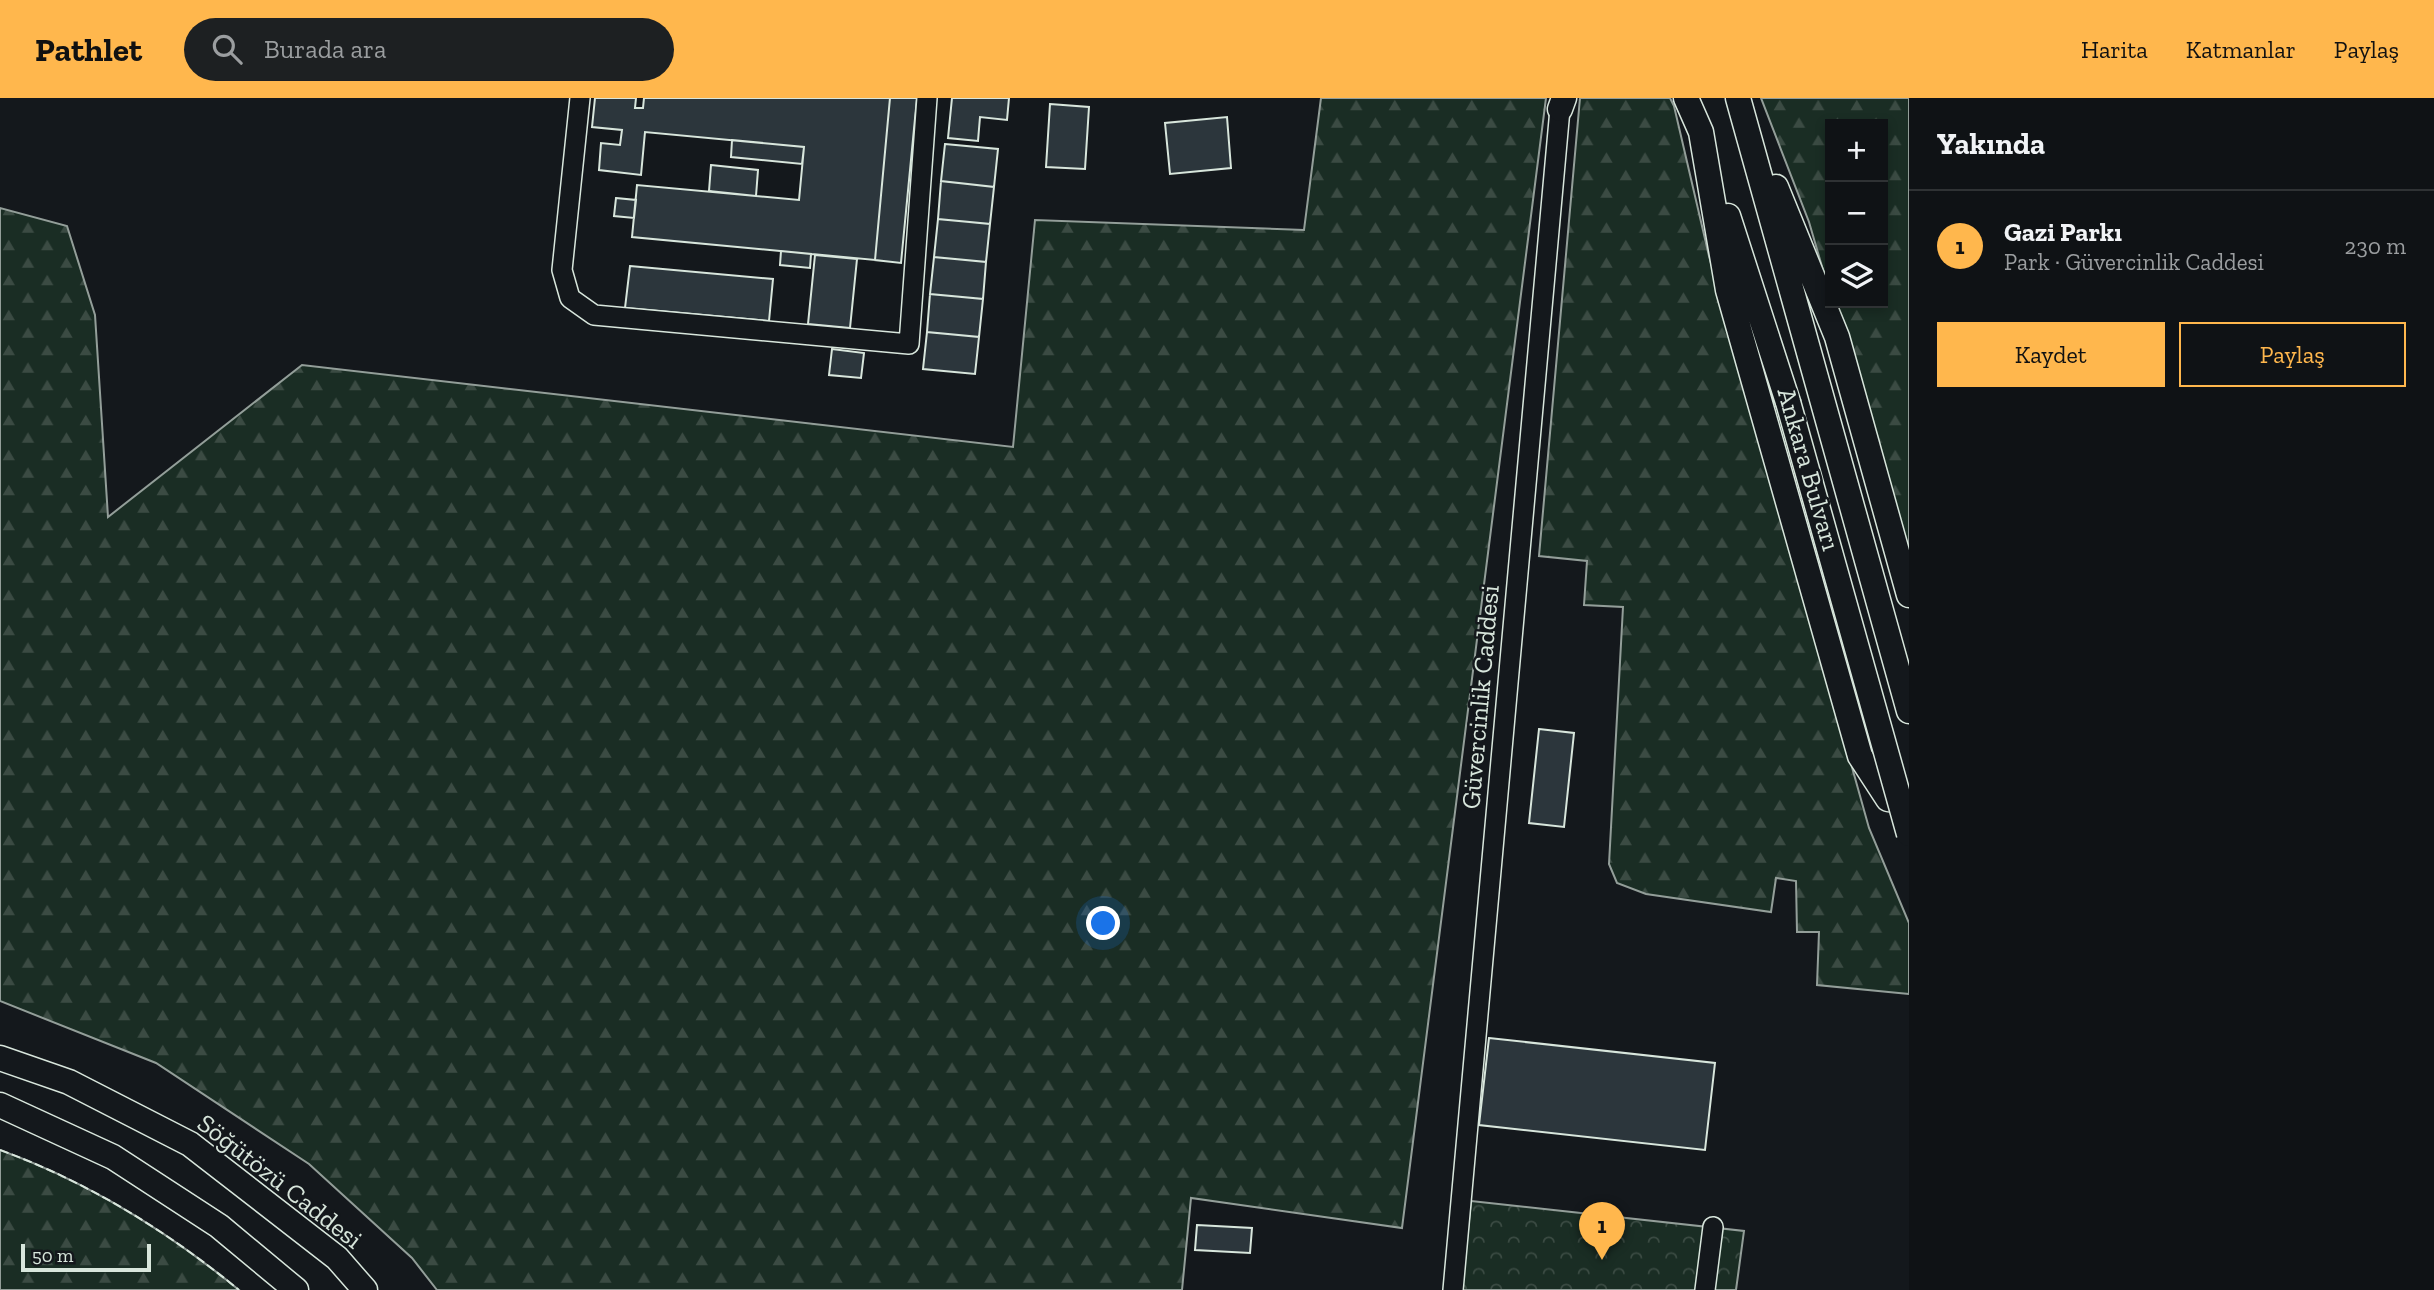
<!DOCTYPE html>
<html lang="tr">
<head>
<meta charset="utf-8">
<style>
  body { margin:0; font-family:"Zilla Slab",serif; background:#1d2022; color:#f1f3f6 }
  .controls { position:absolute; right:21px; top:21px; display:grid; overflow:hidden; border-radius:0px; box-shadow:0 4px 10px #0003 }
  .controls button { width:63px; height:63px; display:grid; place-items:center; padding:0; border:0; border-bottom:2px solid #2f3234; background:#0f1215; color:#f1f3f6; font:35px sans-serif }
  .scale { position:absolute; left:21px; bottom:18px; width:130px; box-sizing:border-box; padding-left:7px; border:4px solid #d8e6dc; border-top:0; font-size:19px; line-height:24px; white-space:nowrap; color:#d8e6dc; -webkit-text-stroke:5px #14181c; paint-order:stroke }
  .you { position:absolute; left:1104px; top:826px; width:24px; height:24px; margin:-18px; border:5px solid #fff; border-radius:50%; background:#1a73e8; box-shadow:0 0 0 10px #1a73e833 }
  .badge { display:grid; place-items:center; width:46px; height:46px; border-radius:50%; background:#ffb74d; color:#111; font-size:23px; font-weight:700 }
  .pin { position:absolute; translate:-50% -58px; filter:drop-shadow(0 2px 4px #0008) }
  .pin::after { content:''; position:absolute; top:37px; width:24px; height:21px; background:inherit; clip-path:polygon(0 0,100% 0,50% 100%) }
  .list { margin:0; padding:0; list-style:none }
  h2 { display:flex; justify-content:space-between; align-items:center; height:91px; margin:0; padding:0 28px; font-size:30px }
  h2 small { font-size:23px; font-weight:400; color:#9b9ea0 }
  .list li { display:grid; grid-template-columns:46px 1fr auto; gap:21px; align-items:center; box-sizing:border-box; height:112px; padding:0 28px; border-top:2px solid #2f3234 }
  .list b { display:block; font-size:26px; white-space:nowrap }
  .list p { margin:0; font-size:23px; white-space:nowrap; color:#9b9ea0 }
  .list em { font-size:23px; font-style:normal; color:#9b9ea0 }
  .actions { display:flex; gap:14px; padding:21px 28px }
  .actions a { flex:1; padding:16px 0; border:2px solid #ffb74d; border-radius:0px; text-align:center; font-size:24px; color:#ffb74d }
  .actions .main { background:#ffb74d; color:#111 }
  .icon { flex:none; width:38px; height:38px; fill:none; stroke:currentColor; stroke-width:2; stroke-linecap:round; stroke-linejoin:round }
  .map { position:relative; flex:none; width:1909px; height:1192px; overflow:hidden }
  header { display:flex; align-items:center; gap:42px; box-sizing:border-box; height:98px; padding:0 35px; background:#ffb74d; color:#111 }
  header strong { font-size:33px }
  nav { display:flex; gap:38px; margin-inline-start:auto; font-size:24px }
  .search { width:490px; height:63px; background:#1d2022; display:flex; align-items:center; gap:18px; box-sizing:border-box; padding:0 24px; border-radius:38px; color:#9b9ea0; font-size:26px }
  main { display:flex }
  aside { flex:1; background:#0f1215 }
  .map>svg:first-child { display:block }
  .forest { fill:url(#forest-firs); stroke:#939e99; stroke-width:2 }
  .park { fill:url(#park-crowns); stroke:#939e99; stroke-width:2 }
  .building { fill:#2c363c; stroke:#d8e6dc; stroke-width:2 }
  .lines { fill:none; stroke-linecap:round; stroke-linejoin:round }
  .minor-casing { stroke:#d8e6dc; stroke-width:22 }
  .major-casing { stroke:#d8e6dc; stroke-width:27 }
  .minor { stroke:#14181c; stroke-width:19 }
  .major { stroke:#14181c; stroke-width:24 }
  .major-bridge-casing { stroke:#d8e6dc; stroke-width:27; stroke-linecap:butt }
  .major-bridge { stroke:#14181c; stroke-width:24 }
  .fence { stroke:#d8e6dc; stroke-width:2; stroke-dasharray:9 3.5; stroke-linecap:butt }
  .labels { text-anchor:middle; stroke-width:5; stroke-linejoin:round; paint-order:stroke }
  .street-label { font-size:26px; fill:#d8e6dc; stroke:#14181c }
</style>
</head>
<body>
<header>
<strong>Pathlet</strong>
<div class="search"><svg class="icon" aria-label="search" viewBox="0 0 24 24"><circle cx="10" cy="10" r="6"/><path d="M15 15l6 6"/></svg>Burada ara</div>
<nav><a>Harita</a><a>Katmanlar</a><a>Paylaş</a></nav>
</header>
<main>
<div class="map">
<svg width="1909" height="1192" viewBox="0 0 1909 1192">
  <defs>
    <pattern id="forest-firs" width="22" height="20" patternUnits="userSpaceOnUse" patternTransform="scale(1.75)"><rect width="22" height="20" fill="#1a2d24"/><path d="M5 1l3.5 6h-7zM16 11l3.5 6h-7z" fill="#3b4b43"/></pattern>
    <pattern id="park-crowns" width="20" height="18" patternUnits="userSpaceOnUse" patternTransform="scale(1.75)"><rect width="20" height="18" fill="#1a2d24"/><path d="M2 6a3 3 0 1 1 6 0M12 15a3 3 0 1 1 6 0" fill="none" stroke="#3b4b43"/></pattern>
  </defs>
  <rect width="100%" height="100%" fill="#14181c"/>
  <path class="forest" d="M 1321,0 L 1546,0 L 1402,1130 L 1191,1100 L 1182,1192 L 437,1192 L 412,1160 L 309,1066 L 156,965 L 0,903 L 0,110 L 67,128 L 95,217 L 108,419 L 302,267 L 1013,349 L 1035,122 L 1304,132 Z
    M 1580,0 L 1670,0 L 1674,8 L 1709,158 L 1869,730 L 1909,825 L 1909,896 L 1817,887 L 1819,834 L 1797,834 L 1796,783 L 1776,780 L 1771,814 L 1646,796 L 1617,785 L 1609,766 L 1623,509 L 1584,507 L 1587,463 L 1539,458 Z
    M 1761,0 L 1909,0 L 1909,458 L 1833,205 L 1883,205 L 1883,26 L 1830,26 L 1830,196 L 1809,124 Z
    M 0,1052 C 88,1084 167,1133 239,1192 L 0,1192 Z"/>
  <path class="park" d="M 1471,1103 L 1744,1133 L 1736,1192 L 1462,1192 Z"/>
  <path class="building" d="M 595,0 L 636,0 L 635,10 L 643,10 L 644,0 L 890,0 L 875,162 L 632,139 L 637,87 L 799,102 L 804,49 L 645,34 L 641,77 L 599,72 L 601,45 L 620,47 L 622,32 L 592,29 Z
    M 890,0 L 917,0 L 901,165 L 875,162 Z
    M 952,0 L 1009,0 L 1007,22 L 980,19 L 978,43 L 948,40 Z
    M 1050,6 L 1089,9 L 1085,71 L 1046,69 Z
    M 1227,19 L 1231,70 L 1170,76 L 1165,25 Z
    M 732,42 L 804,49 L 802,66 L 731,59 Z
    M 945,46 L 998,51 L 994,89 L 941,83 Z
    M 711,67 L 758,72 L 756,98 L 709,93 Z
    M 941,83 L 994,89 L 990,126 L 938,121 Z
    M 616,100 L 636,102 L 634,120 L 614,118 Z
    M 938,121 L 990,126 L 986,164 L 934,159 Z
    M 781,153 L 811,156 L 810,170 L 780,167 Z
    M 815,157 L 857,161 L 850,230 L 808,226 Z
    M 934,159 L 986,164 L 983,201 L 930,196 Z
    M 630,168 L 773,181 L 769,223 L 625,210 Z
    M 930,196 L 983,201 L 979,239 L 927,234 Z
    M 927,234 L 979,239 L 975,276 L 923,271 Z
    M 832,251 L 864,255 L 861,280 L 829,277 Z
    M 1539,631 L 1574,635 L 1564,729 L 1529,725 Z
    M 1489,940 L 1715,965 L 1705,1052 L 1479,1027 Z
    M 1197,1127 L 1252,1130 L 1250,1155 L 1195,1152 Z"/>
  <g class="lines">
    <defs>
      <path id="minor" d="M 580,0 L 562,172 L 570,200 L 594,217 L 909,246 L 927,0
        M 1453,1192 L 1560,11
        M 1705,1192 L 1713,1129"/>
      <path id="major" d="M 1686,0 L 1701,34 L 1728,192 L 1860,658 L 1888,701 L 1909,704
        M 1738,0 L 1909,613
        M 1560,11 L 1564,0
        M 1776,89 L 1837,239 L 1909,497
        M 1728,118 L 1788,304
        M 0,960 L 69,984 L 190,1046 L 337,1160 L 365,1192
        M 0,1007 L 113,1059 L 219,1128 L 296,1192"/>
    </defs>
    <use href="#minor" class="minor-casing"/>
    <use href="#major" class="major-casing"/>
    <use href="#minor" class="minor"/>
    <use href="#major" class="major"/>
    <defs>
      <path id="major-bridge" d="M 1788,304 L 1909,736"/>
    </defs>
    <use href="#major-bridge" class="major-bridge-casing"/>
    <use href="#major-bridge" class="major-bridge"/>
    <path class="fence" d="M 0,1052 C 88,1084 167,1133 239,1192"/>
  </g>
  <g class="labels">
    <g class="street-label">
      <text transform="translate(1809 371) rotate(74)" y="9">Ankara Bulvarı</text>
      <text transform="translate(1480 599) rotate(-85)" y="9">Güvercinlik Caddesi</text>
      <text transform="translate(280 1083) rotate(38)" y="9">Söğütözü Caddesi</text>
    </g>
  </g>
</svg>
<div class="controls">
<button>+</button>
<button>−</button>
<button><svg class="icon" aria-label="layers" viewBox="0 0 24 24"><path d="M12 4l9 5-9 5-9-5zM3 14l9 5 9-5"/></svg></button>
</div>
<div class="scale">50 m</div>
<div class="you"></div>
<div class="pin badge" style="left:1602px;top:1162px">1</div>
</div>
<aside>
<h2>Yakında<small></small></h2>
<ul class="list">
<li><span class="badge">1</span><div><b>Gazi Parkı</b><p>Park · Güvercinlik Caddesi</p></div><em>230 m</em></li>
</ul>
<div class="actions"><a class="main">Kaydet</a><a>Paylaş</a></div>
</aside>
</main>
</body>
</html>
